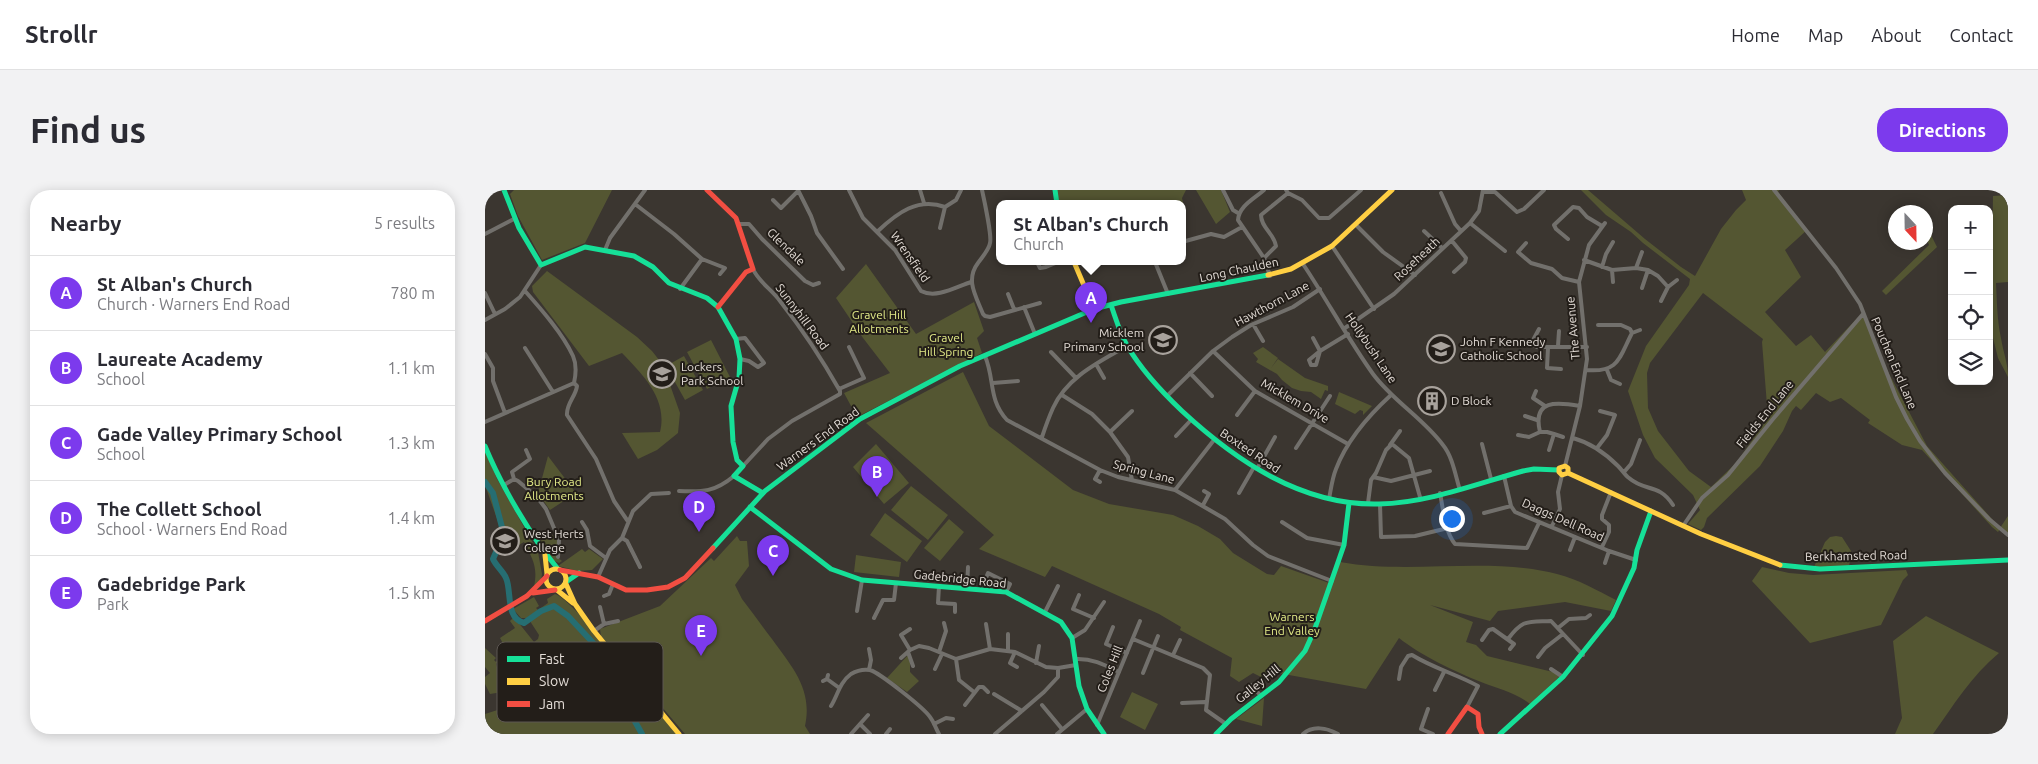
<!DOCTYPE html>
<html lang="en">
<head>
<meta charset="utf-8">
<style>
  body { margin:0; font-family:Ubuntu,sans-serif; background:#f2f2f3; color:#2b2b33 }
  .controls { position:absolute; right:15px; top:15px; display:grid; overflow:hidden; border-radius:10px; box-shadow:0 2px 12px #0003 }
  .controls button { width:45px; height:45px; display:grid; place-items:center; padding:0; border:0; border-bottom:1px solid #e1e1e2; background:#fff; color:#2b2b33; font:25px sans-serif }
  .compass { position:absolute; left:1403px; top:15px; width:45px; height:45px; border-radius:50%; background:#fff; box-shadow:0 2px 12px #0003; rotate:158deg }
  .you { position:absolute; left:966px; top:328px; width:18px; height:18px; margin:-12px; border:4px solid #fff; border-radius:50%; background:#1a73e8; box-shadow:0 0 0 8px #1a73e833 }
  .badge { display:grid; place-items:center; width:32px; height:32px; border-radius:50%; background:#7c3aed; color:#fff; font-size:16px; font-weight:700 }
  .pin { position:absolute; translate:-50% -41px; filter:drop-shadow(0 1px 2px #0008) }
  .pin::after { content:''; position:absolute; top:26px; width:18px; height:15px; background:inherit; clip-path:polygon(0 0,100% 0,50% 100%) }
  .popup { position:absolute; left:511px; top:10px; width:190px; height:65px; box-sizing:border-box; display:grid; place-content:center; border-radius:10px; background:#fff; filter:drop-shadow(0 1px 4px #0005); font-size:16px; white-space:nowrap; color:#7c7c81 }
  .popup b { font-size:19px; color:#2b2b33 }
  .popup::after { content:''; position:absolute; left:50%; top:100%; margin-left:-10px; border:10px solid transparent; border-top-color:#fff }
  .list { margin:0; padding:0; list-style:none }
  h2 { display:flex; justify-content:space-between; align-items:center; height:65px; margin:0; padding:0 20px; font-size:21px }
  h2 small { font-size:16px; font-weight:400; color:#7c7c81 }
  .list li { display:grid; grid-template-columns:32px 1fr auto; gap:15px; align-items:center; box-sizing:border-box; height:75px; padding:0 20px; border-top:1px solid #e1e1e2 }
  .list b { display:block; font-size:19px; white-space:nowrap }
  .list p { margin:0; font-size:16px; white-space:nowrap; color:#7c7c81 }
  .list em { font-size:16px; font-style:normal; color:#7c7c81 }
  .icon { flex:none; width:28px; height:28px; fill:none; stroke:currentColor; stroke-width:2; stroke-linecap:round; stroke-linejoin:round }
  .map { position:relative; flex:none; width:1523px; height:544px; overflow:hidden; border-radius:20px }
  header { display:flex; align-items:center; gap:30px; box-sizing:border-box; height:70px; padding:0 25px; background:#fff; border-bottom:1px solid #e1e1e2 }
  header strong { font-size:24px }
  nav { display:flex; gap:28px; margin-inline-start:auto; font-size:18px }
  .intro { display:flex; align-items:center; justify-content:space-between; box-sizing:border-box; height:120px; padding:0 30px }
  h1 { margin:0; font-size:35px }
  .button { padding:12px 22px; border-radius:20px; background:#7c3aed; color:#fff; font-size:18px; font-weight:700 }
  main { display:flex; gap:30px; padding:0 30px }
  aside { flex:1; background:#fff; border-radius:20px; box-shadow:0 2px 12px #0003 }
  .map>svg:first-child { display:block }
  .green { fill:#545632; fill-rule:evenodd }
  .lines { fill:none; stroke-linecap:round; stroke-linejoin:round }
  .river { stroke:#266e72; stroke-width:6 }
  .street { stroke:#72706c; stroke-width:4 }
  .fast { stroke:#16e098; stroke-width:5 }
  .slow { stroke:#ffcf43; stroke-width:5 }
  .jam { stroke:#f24e42; stroke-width:5 }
  .labels { text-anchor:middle; stroke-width:4; stroke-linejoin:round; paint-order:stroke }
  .street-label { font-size:12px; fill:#e3dcd6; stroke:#231e19 }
  .park-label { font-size:12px; fill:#e3eb88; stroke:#231e19 }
  .poi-label { font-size:12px; fill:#e3dcd6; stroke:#231e19; text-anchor:start }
  .key { fill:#231e19; stroke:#5d5752; stroke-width:1 }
  .key-label { font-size:14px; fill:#e3dcd6 }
</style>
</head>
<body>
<header>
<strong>Strollr</strong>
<nav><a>Home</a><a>Map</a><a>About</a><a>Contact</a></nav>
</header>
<div class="intro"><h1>Find us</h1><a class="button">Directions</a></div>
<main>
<aside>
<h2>Nearby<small>5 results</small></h2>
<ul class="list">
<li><span class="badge">A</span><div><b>St Alban's Church</b><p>Church · Warners End Road</p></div><em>780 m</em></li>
<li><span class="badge">B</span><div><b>Laureate Academy</b><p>School</p></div><em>1.1 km</em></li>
<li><span class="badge">C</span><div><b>Gade Valley Primary School</b><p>School</p></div><em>1.3 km</em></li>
<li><span class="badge">D</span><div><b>The Collett School</b><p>School · Warners End Road</p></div><em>1.4 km</em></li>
<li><span class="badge">E</span><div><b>Gadebridge Park</b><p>Park</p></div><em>1.5 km</em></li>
</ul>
</aside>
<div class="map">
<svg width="1523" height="544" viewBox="0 0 1523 544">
  <rect width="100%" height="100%" fill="#3b3630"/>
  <path class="green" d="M 29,0 L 127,0 L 100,53 L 57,70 L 33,26 L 25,4 Z
    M 570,0 L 701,0 L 697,8 L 700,21 L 697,22 L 697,14 L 572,14 Z
    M 711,0 L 736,0 L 745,22 L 731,34 Z
    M 1096,0 L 1103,0 L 1160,49 L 1196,77 L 1210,86 L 1236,39 L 1251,20 L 1261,10 L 1257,0 L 1294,0 L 1293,2 L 1322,40 L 1300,60 L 1316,87 L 1280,122 L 1311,156 L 1326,145 L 1340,162 L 1378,122 L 1401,178 L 1442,256 L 1515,338 L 1523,326 L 1523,344 L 1515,339 L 1513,342 L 1507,337 L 1437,260 L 1417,255 L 1383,233 L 1385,230 L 1356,208 L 1345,212 L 1331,203 L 1316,220 L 1311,216 L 1307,221 L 1298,241 L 1275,276 L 1222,328 L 1219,337 L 1216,340 L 1203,334 L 1215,320 L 1208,305 L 1170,268 L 1158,245 L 1143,201 L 1161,156 L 1204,95 L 1205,89 L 1158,53 L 1146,42 L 1121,25 ZM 1218,103 L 1278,149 L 1277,152 L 1283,228 L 1251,273 L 1226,297 L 1204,281 L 1173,241 L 1163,218 L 1162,183 L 1165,173 Z
    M 1523,5 L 1523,92 L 1511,93 C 1512,111 1512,130 1516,148 C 1518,162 1523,173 1523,187 L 1513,168 L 1508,148 L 1506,125 L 1508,6 Z
    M 1441,35 L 1452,57 L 1401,105 L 1397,101 L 1444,55 L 1441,48 Z
    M 381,74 L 431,144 L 489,112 L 499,141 L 492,148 L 497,163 L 372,227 L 359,203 L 405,183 L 378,148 L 351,108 Z
    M 62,81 L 152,147 L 167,161 L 178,175 L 195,223 L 193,243 L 172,260 L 153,269 L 137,243 L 175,242 C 183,209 158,185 137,163 L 104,176 L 48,102 L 47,96 Z
    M 226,150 L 245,187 L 222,199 L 202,162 Z
    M 778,157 L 793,168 L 786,178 L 793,169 L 820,188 L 843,196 L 843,201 L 840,200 L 836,209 L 826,202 L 816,201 L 807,198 L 797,190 L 792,184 L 771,172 L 773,169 L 768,163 Z
    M 199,166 L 218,200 L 200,210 L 181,176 Z
    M 478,182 L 504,236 L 588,300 L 624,314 L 688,325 L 713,336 L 735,349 L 748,363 L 782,384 L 789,385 L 796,376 L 847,394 L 855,372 C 926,385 1001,366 1072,384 C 1093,389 1113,401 1131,410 L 1126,421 L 1080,412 L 1013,421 L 1005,431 L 945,415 L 988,432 L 981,452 L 991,455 L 1002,466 L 1068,482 L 1075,486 L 1045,514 C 1030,502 1013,499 996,492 C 971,482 935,465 914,448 L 881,499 L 793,483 L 784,491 L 768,483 L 754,492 L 745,486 L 747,468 L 695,440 L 696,437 L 674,424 L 567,376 L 560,387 L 494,359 L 509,345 L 381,233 Z
    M 854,202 L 887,216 L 878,225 L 878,221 L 875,220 L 870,224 L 850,214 Z
    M 391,254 L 424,293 L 399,314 L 368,277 Z
    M 0,261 L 12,289 L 53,362 L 57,384 L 56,391 L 49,397 C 53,377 48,370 39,352 L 17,365 L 15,360 L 16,356 L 11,343 L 16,340 L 0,295 Z
    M 63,266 L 91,303 L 65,320 L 53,303 Z
    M 426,296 L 463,325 L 443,350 L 406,320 Z
    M 400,323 L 437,351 L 422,372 L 385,345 Z
    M 464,329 L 479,342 L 455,371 L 439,358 Z
    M 68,345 L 73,350 L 72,367 L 77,371 L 74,373 L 65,369 L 55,351 Z
    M 252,346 L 255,351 L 262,351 L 264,376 L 250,395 L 257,409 C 267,422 277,436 287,449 C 307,477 328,499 320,536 L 325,544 L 200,544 L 116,446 L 115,439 L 175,416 L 226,368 L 229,371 Z
    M 1351,346 L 1357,347 L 1366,361 L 1364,377 L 1329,377 L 1340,352 L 1345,347 Z
    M 97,359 L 100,362 L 104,359 L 118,369 L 107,380 L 93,381 L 73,376 Z
    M 371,365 L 416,372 L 414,387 L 369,382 Z
    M 1277,377 L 1304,383 L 1328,385 L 1421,380 L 1423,385 L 1418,390 L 1396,435 L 1325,453 L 1267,391 Z
    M 70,404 C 90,410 175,521 194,544 L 1,544 L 0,524 L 37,512 L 30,500 L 5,504 L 0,494 L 0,487 L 5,483 L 0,477 L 0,458 L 11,468 L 9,470 L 11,472 L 13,469 L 15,472 L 14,475 L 11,473 L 12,477 L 19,473 L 17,467 L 22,461 L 15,448 L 30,438 L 25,431 L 29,427 L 49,452 L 53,449 L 54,445 L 43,428 L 36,428 L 28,419 L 49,407 L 54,416 L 51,418 L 53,420 L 63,413 L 62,409 Z
    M 1441,426 L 1514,463 C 1487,485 1468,516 1448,544 L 1410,544 L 1417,528 L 1408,451 Z
    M 423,465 L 425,471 L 425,482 L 434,491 L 422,502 L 402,488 Z
    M 647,502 L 660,508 L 649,530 L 660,508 L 673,514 L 660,540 L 635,527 Z
    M 779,508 L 777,536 L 751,529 Z"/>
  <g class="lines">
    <path class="river" d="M 0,292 L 8,303 L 18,341 L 18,346 L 8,369 C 11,376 18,381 21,388 C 27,401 20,428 39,433 L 56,421 L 69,416 L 83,426 L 111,456 L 134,495 L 143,519 L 157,544"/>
    <path class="street" d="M 313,0 L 326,26 L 332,43 L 358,79
      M 364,0 L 378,28 L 410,60 L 436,101 C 451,109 471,97 486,92
      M 435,0 L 439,13
      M 497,0 C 499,9 507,47 505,53 C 504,60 497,67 493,73 C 480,90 491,106 498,124 L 500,126 L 505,127 L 555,113
      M 738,0 L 748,20 L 753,23
      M 779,0 C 769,9 754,16 753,30 L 779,68 L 785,86
      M 1289,0 L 1351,78 L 1375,114 L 1411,207 L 1422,229 L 1435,251 L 1460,283 L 1504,329 L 1523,345
      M 999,2 L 1010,2 L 1032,22 L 1039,19 L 1059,0
      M 803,3 L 817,10 L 834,28 L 844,28 L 876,0
      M 956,3 L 970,34 L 976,41
      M 288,10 L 296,18 L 313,1
      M 150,14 L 189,44 L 217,69 L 240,78 L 235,84
      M 985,33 L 1020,61
      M 254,34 L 264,34 L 277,49 L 320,91 L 328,95 L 334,93
      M 871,35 L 898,62 L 930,85
      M 455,38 L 460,17
      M 393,41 C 412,23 433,7 460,17 L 471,10 L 476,0
      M 939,41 L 957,58
      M 0,44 L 29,29
      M 1083,49 L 1071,39 L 1069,35 L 1088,17 L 1094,18 L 1102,27 L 1117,36
      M 967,51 L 981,68 L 980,72 L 969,82
      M 697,52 L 726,44 L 739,47 L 757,37
      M 1041,53 L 1033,62 L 1046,73 L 1067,79 L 1077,88 L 1094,92
      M 847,56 L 889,119
      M 120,60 L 125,48 L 160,0
      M 779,68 L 791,56 C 789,43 776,38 776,25 L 803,3 L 801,0
      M 1099,70 L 1127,80 L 1151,78 L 1163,80 L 1173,86 L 1183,97 L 1176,111
      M 552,72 L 555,78 L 561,77 L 573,72
      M 670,72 L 683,104
      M 818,74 C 842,110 863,149 888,184 C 908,211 938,228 958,255 C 967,266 970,283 974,297
      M 1117,77 L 1121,64 L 1128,52
      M 1151,78 L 1157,62
      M 1127,80 L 1128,92
      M 1183,97 L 1192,90
      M 1157,98 L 1163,80
      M 195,99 L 217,69
      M 40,101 C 56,119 78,144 88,166 C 92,175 91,184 89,193
      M 0,103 L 10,124
      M 523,104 L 529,119
      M 539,117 L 550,144
      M 0,130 L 20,119 L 35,107 L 56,75
      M 768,134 L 778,151
      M 1113,135 L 1136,135 L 1145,139 L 1147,143 L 1155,140
      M 860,138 L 909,104 L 985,33 L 994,21 L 998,0
      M 1054,139 L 1046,154 L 1052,157 L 1102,157
      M 828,148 L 835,161 L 863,144
      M 251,149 L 260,148 L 279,173 L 273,177 L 264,171 L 255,169
      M 1073,156 L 1074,141
      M 40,158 L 68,202
      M 1063,158 L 1062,178 L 1076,179
      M 728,161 L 770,201 L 863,254
      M 835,161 L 831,175 L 826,175 L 824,170 Z
      M 566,162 L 591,188
      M 0,164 L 8,178 L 8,191 L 20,223
      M 500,166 C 510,190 503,209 522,230 L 615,280 L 633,287 L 690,300 L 740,329 L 768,355 L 783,366 L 847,391
      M 611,174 L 619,188
      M 1101,180 C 1134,183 1134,168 1147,143
      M 1122,180 L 1126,190 L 1135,194
      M 705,183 L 727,206
      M 89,193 L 92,196 C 91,206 81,214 82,225 L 111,269 L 129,311 L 142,330
      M 508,193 L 533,191
      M 354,199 L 379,188 L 364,157
      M 1051,201 L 1048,208 L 1060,216
      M 577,205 L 607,224 L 625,242 L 643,267 L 647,290
      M 682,206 L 728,161 L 747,147 L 766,135 L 808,117 L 835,99
      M 752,225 L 770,201
      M 1040,226 L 1052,230
      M 0,232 L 89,193
      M 625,242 L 647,221
      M 1069,244 L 1078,247
      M 1033,245 L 1044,247 L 1055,242
      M 691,246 L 706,230
      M 557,247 C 560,238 564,227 568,218 C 582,187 614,172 642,156
      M 1088,248 C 1106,253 1120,263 1133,276 C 1137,280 1140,285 1144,288 C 1160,302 1174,293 1188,315
      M 997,254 L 1006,289
      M 905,255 L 915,241
      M 811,258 L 845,206
      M 1112,258 L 1122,245 L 1130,225 L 1115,221
      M 1064,260 L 1069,244 L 1062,242 L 1055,242 C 1047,209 1072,212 1095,216
      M 258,276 L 283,249 L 307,231 L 355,204 L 355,201 C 337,169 317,139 295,111 C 287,100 273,91 268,79
      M 1080,276 L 1095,216 L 1102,169 L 1094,92 L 1104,55 L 1120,33
      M 772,279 L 790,247
      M 1139,282 L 1146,274 L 1155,250
      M 1019,286 L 1026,316 L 1030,322 L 1124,361 L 1151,370
      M 888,287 L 906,291 L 945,281
      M 29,289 L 27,282 L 45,269 L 41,260
      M 615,292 L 610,289 L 615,280
      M 19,295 L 29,289 L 33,291 L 52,307 L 61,319 L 74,350 L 73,367
      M 690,300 L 729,250
      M 194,301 C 218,302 230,302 249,286
      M 754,303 L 769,277
      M 955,303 C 958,318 960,342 970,354 L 1042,358 L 1054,333
      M 844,309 C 846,299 847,289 851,279 C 862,250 883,226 906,205
      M 883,313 L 886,290 L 891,283 L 901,260 L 907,254 L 924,268 L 935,307
      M 895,314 L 896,347 L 930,346 L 963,338
      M 718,315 L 724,304 L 719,301
      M 999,323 L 1026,316
      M 97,332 L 102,340 L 105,356 L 121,368
      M 797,332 L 822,348 L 859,355
      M 1067,336 L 1075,319 L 1073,302 L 1077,285
      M 1198,336 L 1217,308 L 1243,285 L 1288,229 L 1378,124
      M 137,348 L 142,351 L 155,377
      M 1117,357 L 1124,342 L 1124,335 L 1117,329 L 1117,325 L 1126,302
      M 1085,360 L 1090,347
      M 1120,373 L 1124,361
      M 113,387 L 125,360 L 137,348 L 148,321 L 166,304 L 184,303
      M 499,393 L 503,383 L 525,394 L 521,402
      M 454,396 L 453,413 L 470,414 L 470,422
      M 482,398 L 483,377
      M 594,405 L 588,419 L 609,428
      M 119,406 L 124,404 L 128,394
      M 372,421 L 377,390
      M 560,422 L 573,396
      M 389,428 L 398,410 L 409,410 L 411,393
      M 119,434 L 133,431
      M 501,434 L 505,459
      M 628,437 L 621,454 L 642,463
      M 1073,438 L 1084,429 L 1101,428 L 1105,425
      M 425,439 L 416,445 L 425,460
      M 109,441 L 119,434 L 115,417
      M 523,444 L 523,460
      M 587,448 L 600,440 L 619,412
      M 648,449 L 718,478 L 725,485 L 721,520 L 741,534
      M 1023,449 C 1038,429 1042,432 1066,431 L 1098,465
      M 997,450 L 1004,440 L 1008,439 L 1029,454 L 1025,459
      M 384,459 L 386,470 L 384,480
      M 423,462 L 428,476
      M 454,462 L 461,441 L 459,433
      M 530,462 L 525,473 L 532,477
      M 688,465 L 695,450
      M 1053,467 L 1060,458 L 1078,444
      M 416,468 L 425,460 L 434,456 L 444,458 L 471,469 L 505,459 L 530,462 L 561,477 L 573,478 L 591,475
      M 471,469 L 474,490 L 489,502
      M 590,469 C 607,468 620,475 634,482
      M 551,473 L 554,456
      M 450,479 L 457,464
      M 1066,479 L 1078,487
      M 658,483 L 673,446
      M 342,489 L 353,497
      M 914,489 L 916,477 L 923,466 L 927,465 C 948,478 971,484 993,496 L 982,517
      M 338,491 L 342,489 L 343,485
      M 766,495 L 776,506
      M 950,500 L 959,482
      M 509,504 L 537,521
      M 697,513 L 720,512
      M 480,515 L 494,497 L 498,497 L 503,502
      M 557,515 L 577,539
      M 346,516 C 353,505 354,493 366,484 C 371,481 379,479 385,480 C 395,483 439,518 445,527 C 449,532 451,539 454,544
      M 943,519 L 936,539 L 948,544
      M 449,534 L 461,528 L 468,529
      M 376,535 L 385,544
      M 612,535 L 655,431
      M 366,544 L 383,525
      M 401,544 L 405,539
      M 510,544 L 559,502 L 573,487 L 573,478
      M 572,544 L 602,519
      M 818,544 C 828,535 842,538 853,544"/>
    <path class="fast" d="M 19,0 L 34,38 L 56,75 L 100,57 L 149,66 L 168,77 L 184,93 L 222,108 L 233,117 L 251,149 L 255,169 L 254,188 L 246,216 L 248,252 L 252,270 L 258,276 L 249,286 L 278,303
      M 570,0 L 572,14
      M 626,115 C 631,129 635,144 643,157 C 657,181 677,202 697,221 C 751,271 817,316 894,314 C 943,313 991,294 1038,281 L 1049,279 L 1074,280
      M 0,256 C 16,295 46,347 73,379
      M 265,317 L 346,379 L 377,390 L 521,402 L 576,432 L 587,448 L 594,496 L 602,519 L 619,544
      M 228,358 L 280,301 L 375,229 L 475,176 L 609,119 L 636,112 L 783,85
      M 1295,375 L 1335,379 L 1523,370
      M 81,392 L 94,383
      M 731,544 L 746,529 L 794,492 L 820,461 L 829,441 L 859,355 L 864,313
      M 1015,544 L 1078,487 L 1127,426 L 1149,378 L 1152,360 L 1166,321"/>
    <path class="slow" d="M 589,72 L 609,119
      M 783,85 L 806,79 L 847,56 L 907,0
      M 1083,283 L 1083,278 L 1080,276 L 1074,278 L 1074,282 L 1077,285 L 1083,283 L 1216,344 L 1295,375
      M 60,365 L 62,384
      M61 389a10 10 0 1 1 20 0a10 10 0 1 1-20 0Z
      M 81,394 L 90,414 L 109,441 L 194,544
      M 72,400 L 88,413"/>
    <path class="jam" d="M 222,0 L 251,28 L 268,79 L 261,82 L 233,117
      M 75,380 L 113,387 L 141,400 L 162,400 L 183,397 L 200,388 L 228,358
      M 48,403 L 70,400
      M 0,431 L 42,406 L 62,386
      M 963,544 L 982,517 L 993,524 L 994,537 L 997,544"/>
  </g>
  <defs>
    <symbol id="school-ring" viewBox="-11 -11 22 22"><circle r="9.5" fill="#231e19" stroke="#a8a29c" stroke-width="1.5"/><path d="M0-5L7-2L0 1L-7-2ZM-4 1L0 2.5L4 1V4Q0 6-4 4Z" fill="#a8a29c"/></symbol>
    <symbol id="building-ring" viewBox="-11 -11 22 22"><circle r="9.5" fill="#231e19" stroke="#a8a29c" stroke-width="1.5"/><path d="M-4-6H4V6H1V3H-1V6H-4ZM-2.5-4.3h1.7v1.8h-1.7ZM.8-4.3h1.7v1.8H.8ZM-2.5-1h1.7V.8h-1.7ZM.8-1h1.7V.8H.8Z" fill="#a8a29c"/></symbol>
    <symbol id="university-ring" viewBox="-11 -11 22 22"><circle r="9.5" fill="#231e19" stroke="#a8a29c" stroke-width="1.5"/><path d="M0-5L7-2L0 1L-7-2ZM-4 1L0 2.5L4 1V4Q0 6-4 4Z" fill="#a8a29c"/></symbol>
  </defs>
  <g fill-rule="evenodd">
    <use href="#school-ring" x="662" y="134" width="32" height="32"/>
    <use href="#school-ring" x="940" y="143" width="32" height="32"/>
    <use href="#school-ring" x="161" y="168" width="32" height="32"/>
    <use href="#building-ring" x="931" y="195" width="32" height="32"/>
    <use href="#university-ring" x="4" y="335" width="32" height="32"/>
  </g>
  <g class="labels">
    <g class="street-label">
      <text transform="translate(301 57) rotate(44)" y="4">Glendale</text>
      <text transform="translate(425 67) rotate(55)" y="4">Wrensfield</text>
      <text transform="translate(932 69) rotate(-43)" y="4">Roseheath</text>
      <text transform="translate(754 80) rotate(-12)" y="4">Long Chaulden</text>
      <text transform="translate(787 114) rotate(-28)" y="4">Hawthorn Lane</text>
      <text transform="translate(317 127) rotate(53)" y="4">Sunnyhill Road</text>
      <text transform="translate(1088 138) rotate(-95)" y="4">The Avenue</text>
      <text transform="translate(886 158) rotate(56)" y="4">Hollybush Lane</text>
      <text transform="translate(1409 173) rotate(67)" y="4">Pouchen End Lane</text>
      <text transform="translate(810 211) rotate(30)" y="4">Micklem Drive</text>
      <text transform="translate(1280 224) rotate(-51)" y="4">Fields End Lane</text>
      <text transform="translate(333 249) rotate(-36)" y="4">Warners End Road</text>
      <text transform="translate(765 261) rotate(34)" y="4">Boxted Road</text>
      <text transform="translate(659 282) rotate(15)" y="4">Spring Lane</text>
      <text transform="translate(1078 330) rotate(24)" y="4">Daggs Dell Road</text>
      <text transform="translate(1371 366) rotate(-1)" y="4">Berkhamsted Road</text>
      <text transform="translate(475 389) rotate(6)" y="4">Gadebridge Road</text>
      <text transform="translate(625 479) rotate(-68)" y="4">Coles Hill</text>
      <text transform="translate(773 494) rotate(-39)" y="4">Galley Hill</text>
    </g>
    <g class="park-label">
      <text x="394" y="129">Gravel Hill<tspan x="394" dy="14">Allotments</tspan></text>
      <text x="461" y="152">Gravel<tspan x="461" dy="14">Hill Spring</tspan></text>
      <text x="69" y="296">Bury Road<tspan x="69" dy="14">Allotments</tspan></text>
      <text x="807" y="431">Warners<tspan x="807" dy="14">End Valley</tspan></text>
    </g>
    <g class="poi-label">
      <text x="659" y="147" text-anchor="end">Micklem<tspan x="659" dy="14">Primary School</tspan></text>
      <text x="975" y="156">John F Kennedy<tspan x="975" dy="14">Catholic School</tspan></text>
      <text x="196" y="181">Lockers<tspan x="196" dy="14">Park School</tspan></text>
      <text x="966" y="215">D Block</text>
      <text x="39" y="348">West Herts<tspan x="39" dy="14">College</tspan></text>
    </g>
  </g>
  <rect x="12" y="452" width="166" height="80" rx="8" class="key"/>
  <rect x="22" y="466" width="23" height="6" fill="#16e098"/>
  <rect x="22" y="488" width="23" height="7" fill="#ffcf43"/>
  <rect x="22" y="511" width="23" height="6" fill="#f24e42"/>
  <g class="key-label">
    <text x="54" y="474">Fast</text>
    <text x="54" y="496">Slow</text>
    <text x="54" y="519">Jam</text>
  </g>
</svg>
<div class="controls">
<button>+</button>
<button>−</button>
<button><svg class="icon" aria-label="locate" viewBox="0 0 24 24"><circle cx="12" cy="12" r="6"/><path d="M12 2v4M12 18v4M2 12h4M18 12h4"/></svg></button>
<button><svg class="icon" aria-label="layers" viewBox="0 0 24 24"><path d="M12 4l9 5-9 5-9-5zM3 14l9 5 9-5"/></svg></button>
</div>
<svg class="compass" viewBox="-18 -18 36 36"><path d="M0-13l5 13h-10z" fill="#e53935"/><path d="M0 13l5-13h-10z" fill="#7c7c81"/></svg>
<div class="you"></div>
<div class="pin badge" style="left:606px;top:133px">A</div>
<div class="popup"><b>St Alban's Church</b>Church</div>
<div class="pin badge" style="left:392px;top:307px">B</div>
<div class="pin badge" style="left:288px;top:386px">C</div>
<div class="pin badge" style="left:214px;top:342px">D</div>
<div class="pin badge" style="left:216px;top:466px">E</div>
</div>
</main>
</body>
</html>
